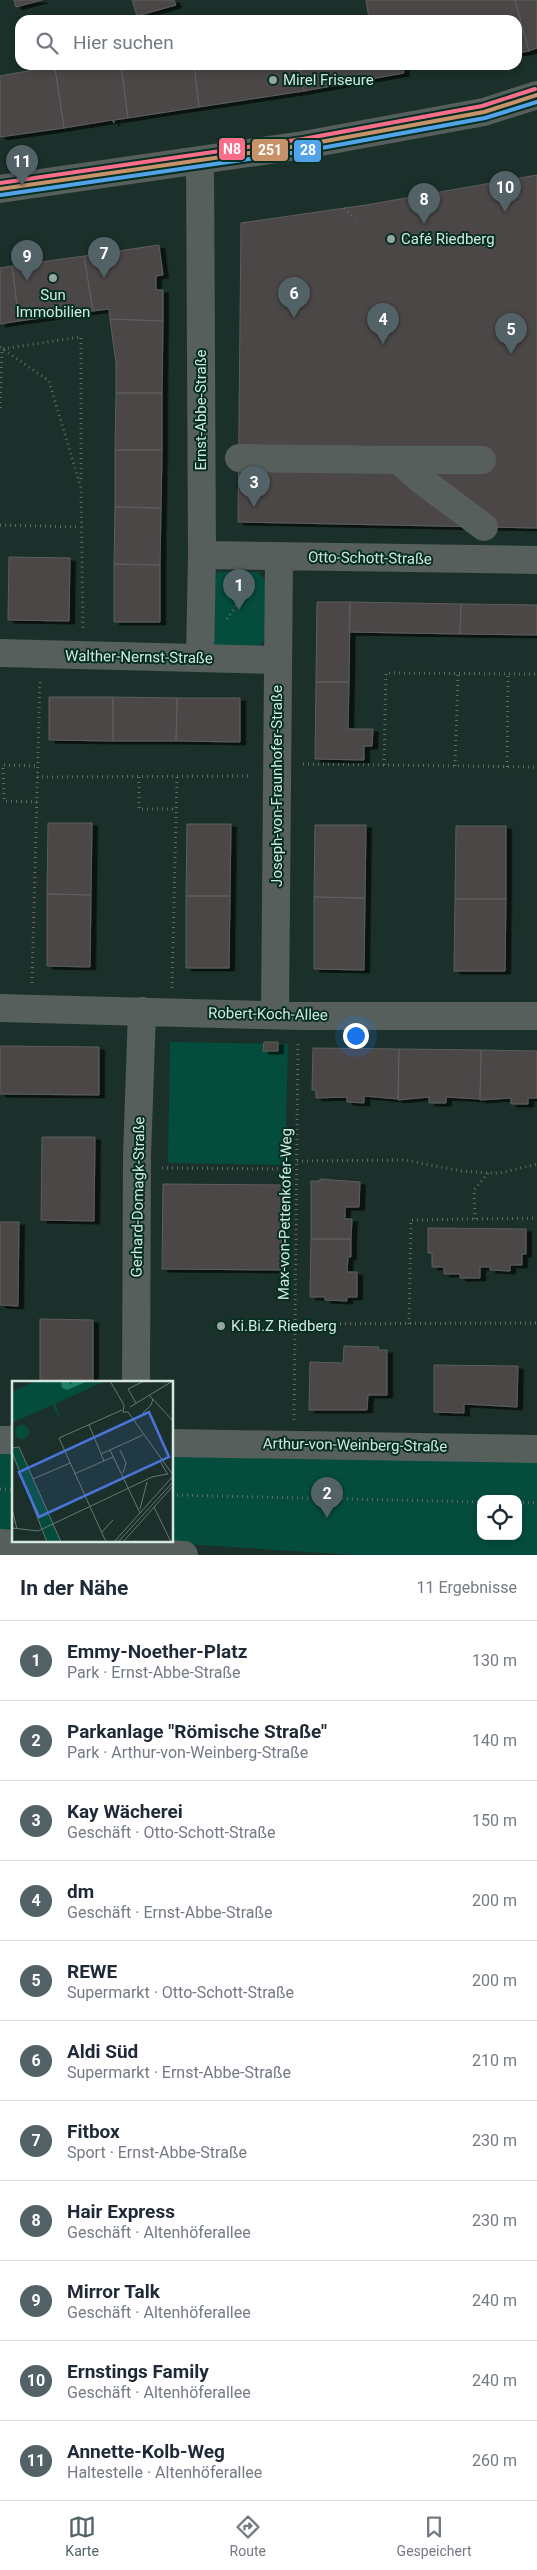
<!DOCTYPE html>
<html lang="de">
<head>
<meta charset="utf-8">
<style>
  body { margin:0; font-family:Roboto,sans-serif; background:#f2f2f3; color:#1f2937 }
  .controls { position:absolute; right:15px; bottom:15px; display:grid; overflow:hidden; border-radius:10px; box-shadow:0 2px 8px #0003 }
  .controls button { width:45px; height:45px; display:grid; place-items:center; padding:0; border:0; border-bottom:1px solid #e0e1e3; background:#fff; color:#1f2937; font:25px sans-serif }
  .you { position:absolute; left:355px; top:1035px; width:18px; height:18px; margin:-12px; border:4px solid #fff; border-radius:50%; background:#1a73e8; box-shadow:0 0 0 8px #1a73e833 }
  .badge { display:grid; place-items:center; width:32px; height:32px; border-radius:50%; background:#536266; color:#fff; font-size:16px; font-weight:700 }
  .pin { position:absolute; translate:-50% -41px; filter:drop-shadow(0 1px 2px #0008) }
  .pin::after { content:''; position:absolute; top:26px; width:18px; height:15px; background:inherit; clip-path:polygon(0 0,100% 0,50% 100%) }
  .list { margin:0; padding:0; list-style:none }
  h2 { display:flex; justify-content:space-between; align-items:center; height:65px; margin:0; padding:0 20px; font-size:21px }
  h2 small { font-size:16px; font-weight:400; color:#747a83 }
  .list li { display:grid; grid-template-columns:32px 1fr auto; gap:15px; align-items:center; box-sizing:border-box; height:80px; padding:0 20px; border-top:1px solid #e0e1e3 }
  .list b { display:block; font-size:19px; white-space:nowrap }
  .list p { margin:0; font-size:16px; white-space:nowrap; color:#747a83 }
  .list em { font-size:16px; font-style:normal; color:#747a83 }
  .icon { flex:none; width:28px; height:28px; fill:none; stroke:currentColor; stroke-width:2; stroke-linecap:round; stroke-linejoin:round }
  .map { position:relative; flex:none; width:537px; height:1555px; overflow:hidden }
  .search { position:absolute; background:#fff; box-shadow:0 2px 8px #0003; left:15px; right:15px; top:15px; height:55px; display:flex; align-items:center; gap:12px; box-sizing:border-box; padding:0 18px; border-radius:15px; color:#747a83; font-size:19px }
  .sheet { height:945px; background:#fff }
  nav { display:flex; justify-content:space-around; align-items:center; box-sizing:border-box; height:70px; border-top:1px solid #e0e1e3; background:#fff; font-size:14px; color:#747a83 }
  nav a { display:grid; justify-items:center; gap:2px }
  nav .on { color:#536266 }
  .map>svg:first-child { display:block }
  .green { fill:#044d3d; fill-rule:evenodd }
  .building { fill:#4b4647; stroke:#5c5e5c; filter:url(#shadow) }
  .lines { fill:none; stroke-linecap:round; stroke-linejoin:round }
  .path { stroke:#616a67; stroke-width:3; stroke-dasharray:1 4; stroke-linecap:butt }
  .minor { stroke:#565f5c; stroke-width:28 }
  .bus-1-casing { stroke:#062f24; stroke-width:8 }
  .bus-2-casing { stroke:#062f24; stroke-width:8 }
  .bus-3-casing { stroke:#062f24; stroke-width:8 }
  .bus-1 { stroke:#c7916a; stroke-width:4 }
  .bus-2 { stroke:#53a3e8; stroke-width:4 }
  .bus-3 { stroke:#fb6d88; stroke-width:4 }
  .poi-dot { fill:#93a7a0; stroke:#062f24; stroke-width:2 }
  .labels { text-anchor:middle; stroke-width:4; stroke-linejoin:round; paint-order:stroke }
  .poi-label { font-size:15px; fill:#d3e7e0; stroke:#062f24; text-anchor:start }
  .street-label { font-size:15px; fill:#d3e7e0; stroke:#062f24 }
  .inset-road { fill:none; stroke:#657973; stroke-width:1 }
  .view { fill:#4a74da; fill-opacity:0.15; stroke:#4a74da; stroke-width:2.5 }
  .inset-edge { fill:none; stroke:#d3e7e0; stroke-width:2.5 }
  .line-badge { stroke:#062f24; stroke-width:2 }
  .badge-label { font-size:14px; text-anchor:middle; font-weight:bold; fill:#fff }
</style>
</head>
<body>
<div class="map">
<svg width="537" height="1555" viewBox="0 0 537 1555">
  <defs>
    <filter id="shadow"><feDropShadow dx="5.5" dy="3" stdDeviation="0" flood-color="#0009"/></filter>
  </defs>
  <rect width="100%" height="100%" fill="#1b302a"/>
  <path class="green" d="M 218,572 L 257,572 L 268,582 L 268,637 L 255,649 L 217,647 L 210,638 L 210,582 Z
    M 170,1042 L 288,1044 L 285,1165 L 168,1163 Z
    M 0,1446 L 14,1446 L 14,1534 L 0,1533 Z
    M 173,1449 L 537,1459 L 537,1555 L 355,1555 L 138,1541 L 172,1541 ZM 481,1499 L 518,1499 L 518,1536 L 481,1536 Z"/>
  <path class="building" d="M 14,0 L 42,0 L 16,7 Z
    M 132,0 L 174,0 L 176,5 L 137,16 Z
    M 366,0 L 515,0 L 529,51 L 517,53 L 517,20 L 358,20 L 369,18 Z
    M 515,0 L 537,0 L 537,48 L 529,51 Z
    M 72,65 L 121,65 L 128,118 L 114,120 L 114,123 L 112,120 L 64,128 L 55,68 Z
    M 121,65 L 194,65 L 199,107 L 128,118 Z
    M 194,65 L 300,65 L 304,91 L 199,107 Z
    M 300,65 L 407,65 L 403,66 L 404,73 L 304,91 Z
    M 44,68 L 55,68 L 64,128 L 0,137 L 0,76 Z
    M 537,175 L 537,528 L 238,522 L 241,223 L 366,205 Z
    M 159,245 L 163,275 L 156,276 L 156,290 L 163,290 L 163,321 L 110,319 L 109,309 L 93,311 L 84,256 Z
    M 84,256 L 93,311 L 19,321 L 12,266 Z
    M 12,266 L 19,321 L 0,324 L 0,268 Z
    M 110,319 L 163,321 L 162,393 L 116,393 L 116,363 Z
    M 116,393 L 162,393 L 162,450 L 115,450 Z
    M 115,450 L 162,450 L 161,508 L 115,507 Z
    M 115,507 L 161,508 L 160,565 L 114,564 Z
    M 9,557 L 70,558 L 69,621 L 8,620 Z
    M 114,564 L 160,565 L 160,622 L 114,622 Z
    M 317,602 L 350,602 L 349,682 L 316,682 Z
    M 350,602 L 461,604 L 460,634 L 349,632 Z
    M 461,604 L 537,605 L 537,635 L 460,634 Z
    M 316,682 L 349,682 L 348,729 L 373,729 L 372,746 L 364,746 L 364,760 L 315,759 Z
    M 49,697 L 113,697 L 113,741 L 49,740 Z
    M 113,697 L 177,698 L 176,741 L 113,741 Z
    M 177,698 L 240,698 L 240,742 L 176,741 Z
    M 48,823 L 92,823 L 91,895 L 47,894 Z
    M 187,824 L 231,824 L 230,896 L 186,896 Z
    M 315,825 L 366,825 L 365,898 L 314,897 Z
    M 456,826 L 506,826 L 506,899 L 455,899 Z
    M 47,894 L 91,895 L 90,967 L 47,966 Z
    M 186,896 L 230,896 L 229,968 L 186,968 Z
    M 314,897 L 365,898 L 364,970 L 314,969 Z
    M 455,899 L 506,899 L 505,971 L 454,971 Z
    M 264,1042 L 278,1042 L 278,1051 L 263,1051 Z
    M 0,1046 L 99,1047 L 99,1095 L 0,1094 Z
    M 313,1048 L 399,1049 L 398,1099 L 364,1096 L 364,1103 L 347,1102 L 347,1097 L 316,1098 L 316,1090 L 312,1090 Z
    M 399,1049 L 481,1050 L 480,1099 L 446,1097 L 446,1103 L 429,1103 L 429,1097 L 398,1100 Z
    M 481,1050 L 537,1051 L 537,1098 L 528,1098 L 528,1104 L 511,1104 L 511,1098 L 480,1100 Z
    M 42,1137 L 95,1137 L 94,1221 L 41,1220 Z
    M 320,1179 L 360,1182 L 359,1207 L 345,1207 L 345,1219 L 352,1219 L 351,1239 L 311,1239 L 311,1181 L 320,1181 Z
    M 163,1184 L 282,1185 L 281,1270 L 162,1269 Z
    M 0,1222 L 19,1222 L 18,1306 L 0,1305 Z
    M 428,1228 L 526,1229 L 526,1254 L 522,1254 L 522,1265 L 510,1265 L 510,1271 L 490,1270 L 490,1267 L 480,1267 L 480,1278 L 460,1278 L 460,1274 L 444,1274 L 444,1267 L 432,1267 L 432,1253 L 428,1253 Z
    M 311,1239 L 351,1239 L 351,1257 L 348,1257 L 347,1272 L 357,1272 L 357,1297 L 347,1297 L 347,1301 L 325,1300 L 325,1297 L 310,1297 Z
    M 40,1319 L 93,1320 L 93,1382 L 40,1382 Z
    M 344,1346 L 379,1347 L 378,1350 L 387,1350 L 387,1395 L 368,1395 L 367,1410 L 309,1410 L 310,1362 L 343,1363 Z
    M 434,1365 L 518,1366 L 517,1407 L 464,1404 L 464,1413 L 434,1412 Z"/>
  <g class="lines">
    <path class="path" d="M 344,208 L 355,219
      M 0,347 L 49,381 L 81,488 L 83,630
      M 0,408 L 2,349 L 81,337 L 81,483
      M 0,525 L 80,527
      M 227,619 L 253,581
      M 303,764 L 537,767
      M 384,765 L 386,673 L 537,674
      M 455,766 L 458,673
      M 507,767 L 508,673
      M 37,777 L 252,776
      M 139,777 L 139,809 L 176,809
      M 37,802 L 4,801 L 3,765 L 38,766
      M 32,983 L 40,680
      M 172,988 L 177,776
      M 297,1161 L 405,1160 L 461,1171 L 488,1173 L 500,1173 L 537,1164
      M 162,1168 L 297,1169
      M 475,1219 L 474,1190 L 488,1173
      M 295,1324 L 537,1323
      M 409,1324 L 411,1220 L 537,1218
      M 294,1420 L 298,1042
      M 0,1489 L 14,1490
      M 172,1495 L 481,1502
      M 518,1502 L 537,1503"/>
    <path class="minor" d="M 0,189 L 304,145 L 484,112 L 537,95
      M 239,458 L 398,460 L 421,480 L 484,527
      M 398,460 L 482,460
      M 202,555 L 537,560
      M 0,653 L 278,660
      M 200,658 L 202,555 L 200,161
      M 0,1008 L 298,1016 L 537,1016
      M 275,1015 L 279,557
      M 136,1382 L 137,1156 L 142,1011
      M 0,1440 L 14,1440
      M 172,1443 L 537,1449
      M 0,1543 L 184,1555"/>
    <defs>
      <path id="bus-1" d="M 0,189 L 304,145 L 484,112 L 537,95"/>
      <path id="bus-2" d="M 1,195 L 305,151 L 485,118 L 537,102"/>
      <path id="bus-3" d="M 0,183 L 303,139 L 482,106 L 535,89"/>
    </defs>
    <use href="#bus-1" class="bus-1-casing"/>
    <use href="#bus-2" class="bus-2-casing"/>
    <use href="#bus-3" class="bus-3-casing"/>
    <use href="#bus-1" class="bus-1"/>
    <use href="#bus-2" class="bus-2"/>
    <use href="#bus-3" class="bus-3"/>
  </g>
  <g class="poi-dot">
    <circle cx="273" cy="80" r="5"/>
    <circle cx="391" cy="239" r="5"/>
    <circle cx="53" cy="278" r="5"/>
    <circle cx="221" cy="1326" r="5"/>
  </g>
  <g class="labels">
    <g class="poi-label">
      <text x="283" y="85">Mirel Friseure</text>
      <text x="401" y="244">Café Riedberg</text>
      <text x="53" y="300" text-anchor="middle">Sun<tspan x="53" dy="17">Immobilien</tspan></text>
      <text x="231" y="1331">Ki.Bi.Z Riedberg</text>
    </g>
    <g class="street-label">
      <text transform="translate(201 410) rotate(-90)" y="5">Ernst-Abbe-Straße</text>
      <text transform="translate(370 558) rotate(1)" y="5">Otto-Schott-Straße</text>
      <text transform="translate(139 657) rotate(1)" y="5">Walther-Nernst-Straße</text>
      <text transform="translate(277 786) rotate(-90)" y="5">Joseph-von-Fraunhofer-Straße</text>
      <text transform="translate(268 1014) rotate(1)" y="5">Robert-Koch-Allee</text>
      <text transform="translate(138 1197) rotate(-89)" y="5">Gerhard-Domagk-Straße</text>
      <text transform="translate(285 1214) rotate(-89)" y="5">Max-von-Pettenkofer-Weg</text>
      <text transform="translate(355 1445) rotate(1)" y="5">Arthur-von-Weinberg-Straße</text>
    </g>
  </g>
  <g transform="translate(12 1381)">
    <rect width="161" height="161" fill="#1b302a"/>
    <path d="M 23,0 L 93,0 L 43,23 L 50,40 L 40,24 L 0,42 L 0,11 ZM3 51a7 7 0 1 1 14 0a7 7 0 1 1-14 0ZM 4,67 L 7,68 L 49,161 L 36,161 L 0,70 Z" fill="#044d3d"/>
    <path d="M 49,0 L 57,0 L 58,4 L 61,0 L 76,0 L 55,9 L 50,7 Z" fill="#1e7f67"/>
    <path class="inset-road" d="M 98,0 L 112,24 L 111,31 L 116,31 L 161,94M 137,14 L 162,41M 124,22 L 116,8 L 132,0M 118,26 L 159,1 L 162,3M 131,32 L 139,24 L 141,18M 77,44 L 92,80M 0,67 L 7,66 L 49,161M 98,69 L 128,132M 108,69 L 114,82 L 111,92M 0,71 L 35,161M 89,73 L 131,54M 148,80 L 156,94M 62,93 L 101,76M 21,98 L 58,82M 142,126 L 159,161M 0,128 L 5,148M 128,128 L 135,101M 0,147 L 26,150 L 140,96 L 155,93M 90,151 L 101,139M 94,161 L 47,57 L 110,29M 102,161 L 162,94M 106,161 L 162,100M 111,161 L 160,106"/>
    <path class="view" d="M 137,31 L 157,76 L 27,136 L 7,91 Z"/>
    <rect width="161" height="161" class="inset-edge"/>
  </g>
  <g class="line-badge">
    <rect x="218" y="137" width="28" height="24" rx="5" fill="#fb6d88"/>
    <rect x="251" y="138" width="38" height="24" rx="5" fill="#c7916a"/>
    <rect x="293" y="139" width="29" height="24" rx="5" fill="#53a3e8"/>
  </g>
  <g class="badge-label">
    <text x="232" y="154">N8</text>
    <text x="270" y="155">251</text>
    <text x="308" y="155">28</text>
  </g>
</svg>
<div class="controls">
<button><svg class="icon" aria-label="locate" viewBox="0 0 24 24"><circle cx="12" cy="12" r="6"/><path d="M12 2v4M12 18v4M2 12h4M18 12h4"/></svg></button>
</div>
<div class="you"></div>
<div class="pin badge" style="left:239px;top:610px">1</div>
<div class="pin badge" style="left:327px;top:1518px">2</div>
<div class="pin badge" style="left:254px;top:507px">3</div>
<div class="pin badge" style="left:383px;top:344px">4</div>
<div class="pin badge" style="left:511px;top:354px">5</div>
<div class="pin badge" style="left:294px;top:318px">6</div>
<div class="pin badge" style="left:104px;top:278px">7</div>
<div class="pin badge" style="left:424px;top:224px">8</div>
<div class="pin badge" style="left:27px;top:281px">9</div>
<div class="pin badge" style="left:505px;top:212px">10</div>
<div class="pin badge" style="left:22px;top:186px">11</div>
<div class="search"><svg class="icon" aria-label="search" viewBox="0 0 24 24"><circle cx="10" cy="10" r="6"/><path d="M15 15l6 6"/></svg>Hier suchen</div>
</div>
<section class="sheet">
<h2>In der Nähe<small>11 Ergebnisse</small></h2>
<ul class="list">
<li><span class="badge">1</span><div><b>Emmy-Noether-Platz</b><p>Park · Ernst-Abbe-Straße</p></div><em>130 m</em></li>
<li><span class="badge">2</span><div><b>Parkanlage &quot;Römische Straße&quot;</b><p>Park · Arthur-von-Weinberg-Straße</p></div><em>140 m</em></li>
<li><span class="badge">3</span><div><b>Kay Wächerei</b><p>Geschäft · Otto-Schott-Straße</p></div><em>150 m</em></li>
<li><span class="badge">4</span><div><b>dm</b><p>Geschäft · Ernst-Abbe-Straße</p></div><em>200 m</em></li>
<li><span class="badge">5</span><div><b>REWE</b><p>Supermarkt · Otto-Schott-Straße</p></div><em>200 m</em></li>
<li><span class="badge">6</span><div><b>Aldi Süd</b><p>Supermarkt · Ernst-Abbe-Straße</p></div><em>210 m</em></li>
<li><span class="badge">7</span><div><b>Fitbox</b><p>Sport · Ernst-Abbe-Straße</p></div><em>230 m</em></li>
<li><span class="badge">8</span><div><b>Hair Express</b><p>Geschäft · Altenhöferallee</p></div><em>230 m</em></li>
<li><span class="badge">9</span><div><b>Mirror Talk</b><p>Geschäft · Altenhöferallee</p></div><em>240 m</em></li>
<li><span class="badge">10</span><div><b>Ernstings Family</b><p>Geschäft · Altenhöferallee</p></div><em>240 m</em></li>
<li><span class="badge">11</span><div><b>Annette-Kolb-Weg</b><p>Haltestelle · Altenhöferallee</p></div><em>260 m</em></li>
</ul>
</section>
<nav>
<a class="on"><svg class="icon" aria-label="map" viewBox="0 0 24 24"><path d="M3 6l6-2 6 2 6-2v14l-6 2-6-2-6 2zM9 4v14M15 6v14"/></svg>Karte</a>
<a><svg class="icon" aria-label="directions" viewBox="0 0 24 24"><path d="M12 3l9 9-9 9-9-9zM9 14v-3h6M13 9l2 2-2 2"/></svg>Route</a>
<a><svg class="icon" aria-label="saved" viewBox="0 0 24 24"><path d="M7 4h10v16l-5-4-5 4z"/></svg>Gespeichert</a>
</nav>
</body>
</html>
